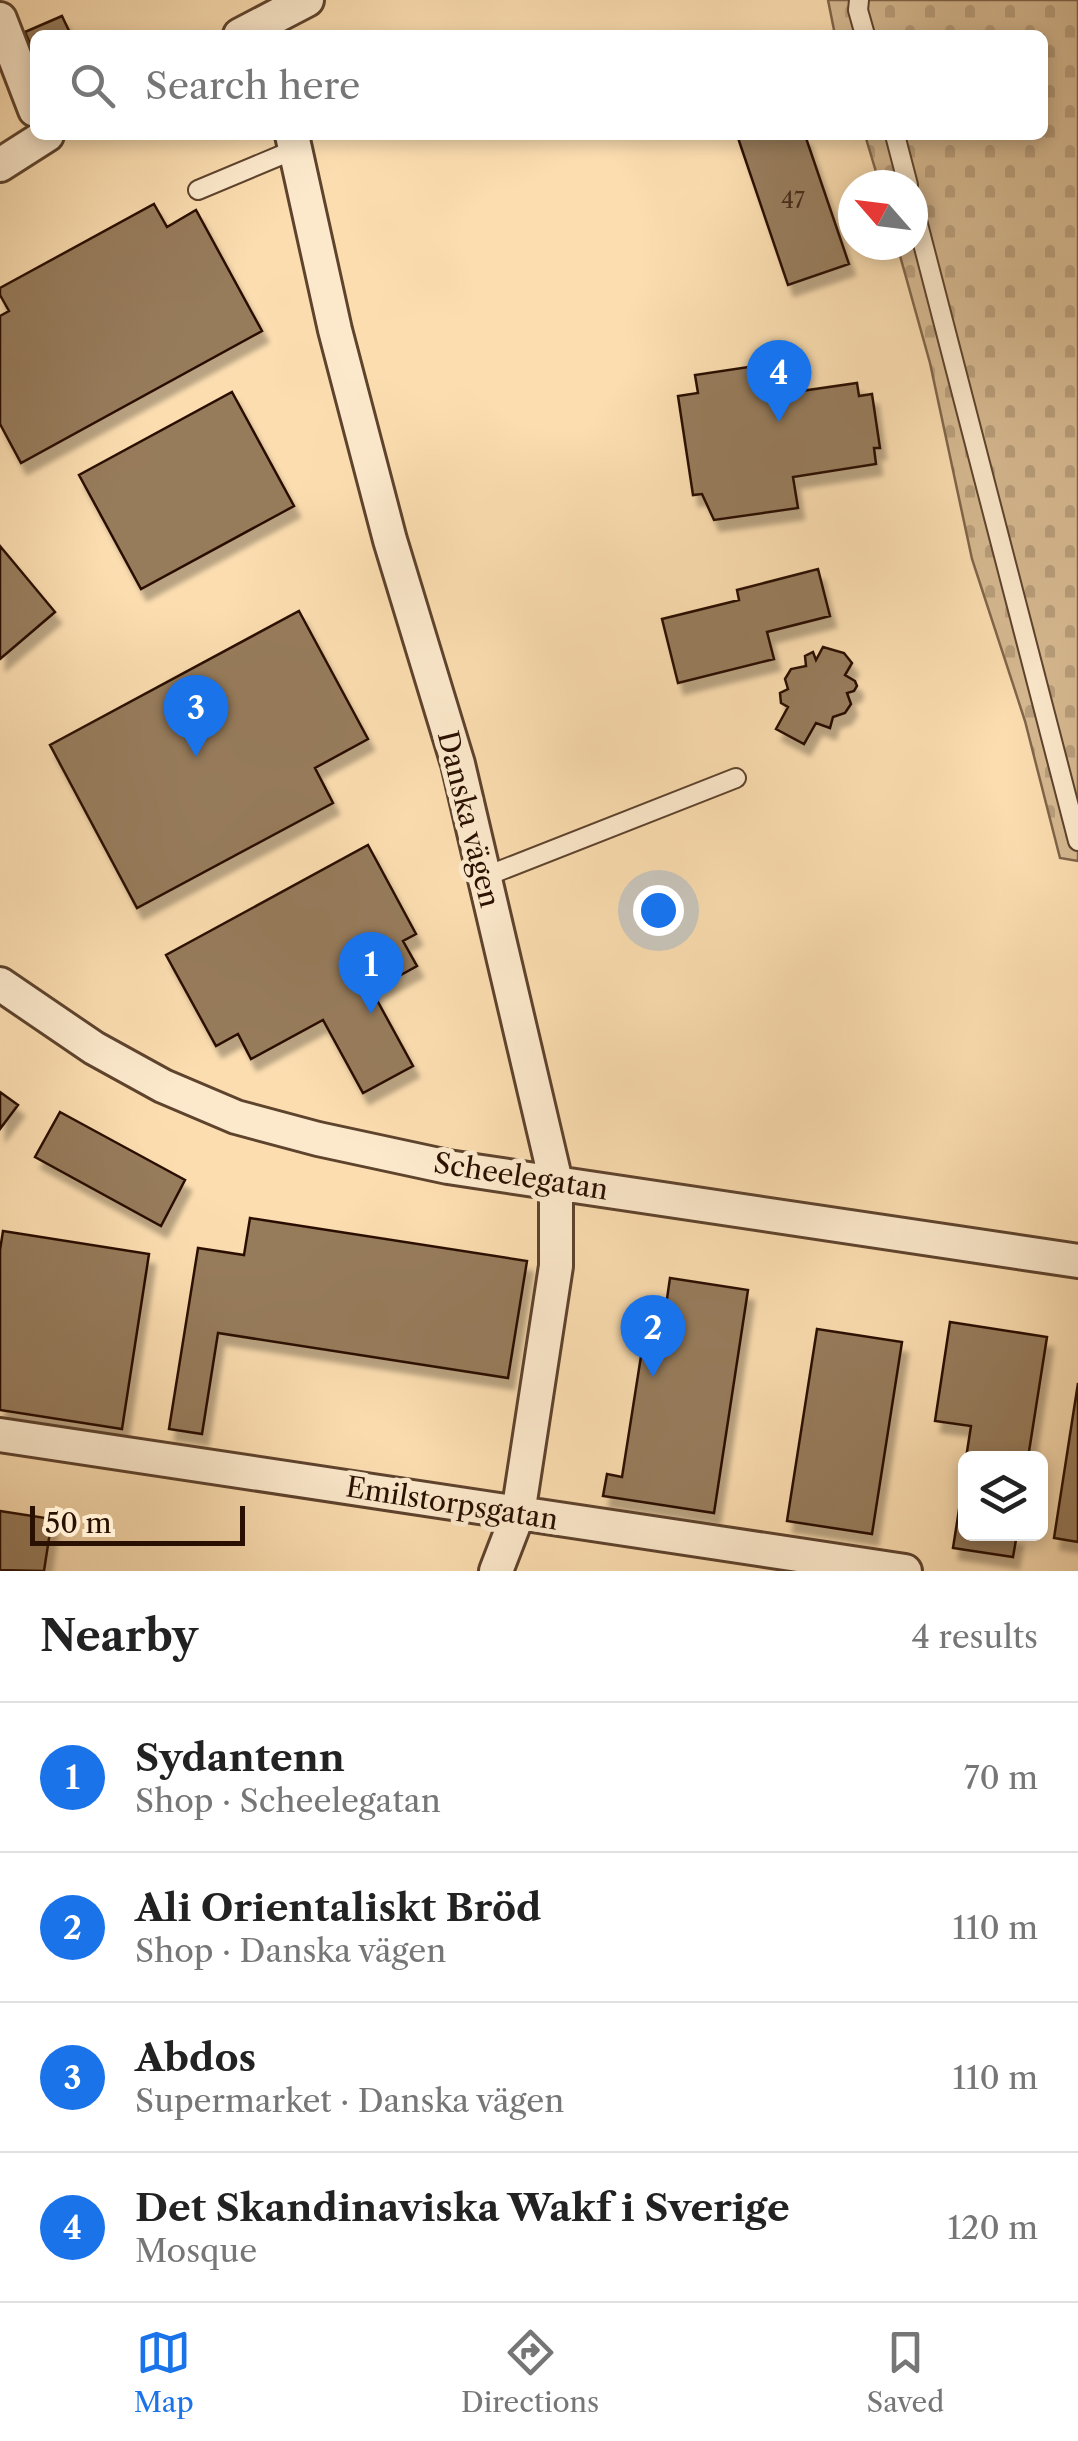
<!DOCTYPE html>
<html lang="en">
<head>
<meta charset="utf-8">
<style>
  body { margin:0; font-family:"Libre Caslon Text",serif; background:#f6f6f6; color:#222 }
  .controls { position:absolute; right:30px; bottom:30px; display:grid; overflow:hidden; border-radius:15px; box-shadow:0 5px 15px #0003 }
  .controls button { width:90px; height:90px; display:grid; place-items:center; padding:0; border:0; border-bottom:2px solid #e0e0e0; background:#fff; color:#222; font:50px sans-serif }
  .compass { position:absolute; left:838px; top:170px; width:90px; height:90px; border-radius:50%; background:#fff; box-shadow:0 5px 15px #0003; rotate:298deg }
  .scale { position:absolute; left:30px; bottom:25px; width:215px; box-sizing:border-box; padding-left:10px; border:5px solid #2a1001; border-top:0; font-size:28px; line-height:35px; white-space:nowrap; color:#2a1001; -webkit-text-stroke:8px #fce9cc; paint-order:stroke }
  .you { position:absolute; left:658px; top:910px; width:35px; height:35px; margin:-25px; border:8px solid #fff; border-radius:50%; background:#1a73e8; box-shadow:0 0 0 15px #1a73e833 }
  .badge { display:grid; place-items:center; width:65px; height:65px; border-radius:50%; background:#1a73e8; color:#fff; font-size:32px; font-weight:700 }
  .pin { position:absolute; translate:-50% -82px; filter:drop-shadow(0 2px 5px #0008) }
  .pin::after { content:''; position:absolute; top:52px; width:35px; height:30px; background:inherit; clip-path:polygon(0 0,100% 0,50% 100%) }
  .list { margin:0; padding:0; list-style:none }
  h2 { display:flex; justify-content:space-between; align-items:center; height:130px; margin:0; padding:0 40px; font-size:42px }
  h2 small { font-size:32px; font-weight:400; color:#767676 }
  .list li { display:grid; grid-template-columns:65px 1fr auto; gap:30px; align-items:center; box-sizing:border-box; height:150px; padding:0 40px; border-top:2px solid #e0e0e0 }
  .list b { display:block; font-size:38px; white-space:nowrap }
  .list p { margin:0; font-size:32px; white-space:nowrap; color:#767676 }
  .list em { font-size:32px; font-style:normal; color:#767676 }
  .icon { flex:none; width:55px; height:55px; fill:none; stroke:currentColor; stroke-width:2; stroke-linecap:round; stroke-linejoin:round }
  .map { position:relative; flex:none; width:1078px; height:1571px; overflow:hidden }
  .search { position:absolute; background:#fff; box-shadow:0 5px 15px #0003; left:30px; right:30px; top:30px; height:110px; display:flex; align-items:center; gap:25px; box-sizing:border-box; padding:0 35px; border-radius:15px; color:#767676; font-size:38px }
  .sheet { height:730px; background:#fff }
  nav { display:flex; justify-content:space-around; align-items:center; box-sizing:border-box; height:140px; border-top:2px solid #e0e0e0; background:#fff; font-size:28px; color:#767676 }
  nav a { display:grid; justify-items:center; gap:5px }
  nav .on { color:#1a73e8 }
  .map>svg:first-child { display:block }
  .cemetery { fill:url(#cemetery-stones); stroke:#80654a; stroke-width:2.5 }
  .building { fill:#977b5c; stroke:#2a1001; stroke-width:2.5; filter:url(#shadow) }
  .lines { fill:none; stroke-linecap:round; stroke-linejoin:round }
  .service-casing { stroke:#5e432d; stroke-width:22 }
  .minor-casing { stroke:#5e432d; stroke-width:38 }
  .service { stroke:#fce9cc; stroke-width:18 }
  .minor { stroke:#fce9cc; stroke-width:32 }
  .labels { text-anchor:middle; stroke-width:10; stroke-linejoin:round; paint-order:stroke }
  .number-label { font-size:22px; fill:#452b18 }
  .street-label { font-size:28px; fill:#2a1001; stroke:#fce9cc }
</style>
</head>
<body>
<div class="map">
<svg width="1078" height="1571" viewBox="0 0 1078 1571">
  <defs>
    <pattern id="cemetery-stones" width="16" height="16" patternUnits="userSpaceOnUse" patternTransform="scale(2.5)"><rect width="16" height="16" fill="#d7ba92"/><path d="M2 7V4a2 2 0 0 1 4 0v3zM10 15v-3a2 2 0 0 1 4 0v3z" fill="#b99f7c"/></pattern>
    <filter id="shadow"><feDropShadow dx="6" dy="11" stdDeviation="2.5" flood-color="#0004"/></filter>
  </defs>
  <rect width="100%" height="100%" fill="#fbddb0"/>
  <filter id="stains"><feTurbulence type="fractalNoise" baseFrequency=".002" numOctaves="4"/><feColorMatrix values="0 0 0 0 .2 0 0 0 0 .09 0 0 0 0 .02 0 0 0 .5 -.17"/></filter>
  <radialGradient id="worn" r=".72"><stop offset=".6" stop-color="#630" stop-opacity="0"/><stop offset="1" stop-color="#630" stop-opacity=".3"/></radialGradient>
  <path class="cemetery" d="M 828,0 L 1078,0 L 1078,861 L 1060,858 L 1025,721 L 972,559 L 930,363 L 897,245 L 913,245 L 913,185 L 880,185 L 865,135 L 1043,135 L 1043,35 L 835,35 Z"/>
  <path class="building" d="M 62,16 L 71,35 L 35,35 L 35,55 L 25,32 Z
    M 737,135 L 805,135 L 849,264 L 788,285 Z
    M 154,204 L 167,227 L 196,210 L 262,331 L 21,463 L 0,424 L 0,316 L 9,311 L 0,295 L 0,288 Z
    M 775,363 L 780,394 L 857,383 L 859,396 L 872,394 L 880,448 L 874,448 L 876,464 L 793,477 L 798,508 L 714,520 L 702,494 L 693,495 L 678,396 L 698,393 L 695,375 Z
    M 232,392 L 294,506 L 141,589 L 79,475 Z
    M 0,546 L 55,612 L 0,659 Z
    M 818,569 L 830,616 L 767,632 L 774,659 L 678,683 L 662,619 L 739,600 L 737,590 Z
    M 299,611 L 368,739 L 315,768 L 333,803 L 137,908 L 50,745 Z
    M 823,647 L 844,653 L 852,663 L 845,675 L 855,681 L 857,686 L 854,691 L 847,693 L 851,704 L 845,713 L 833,717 L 830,728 L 816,723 L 804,744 L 776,729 L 788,707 L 781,703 L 780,693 L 788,689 L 785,679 L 791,669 L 806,666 L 805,656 L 813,652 L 816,660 Z
    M 368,845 L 416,934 L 403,941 L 417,966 L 372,991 L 413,1066 L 363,1093 L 323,1020 L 251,1059 L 238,1034 L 216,1046 L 166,955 Z
    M 0,1092 L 18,1105 L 0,1129 Z
    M 60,1112 L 185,1180 L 161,1226 L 35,1157 Z
    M 250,1218 L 527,1261 L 508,1378 L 218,1333 L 202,1434 L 169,1429 L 198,1248 L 244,1255 Z
    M 3,1231 L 149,1254 L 122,1429 L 0,1410 L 0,1250 Z
    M 670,1278 L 748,1290 L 714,1513 L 603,1496 L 607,1474 L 622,1477 L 644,1337 L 661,1340 Z
    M 950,1322 L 1047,1337 L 1028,1458 L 966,1458 L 971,1426 L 935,1421 Z
    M 817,1329 L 902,1342 L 872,1534 L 787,1521 Z
    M 1078,1383 L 1078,1542 L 1054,1538 Z
    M 966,1465 L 966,1534 L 1017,1534 L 1013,1557 L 953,1548 Z
    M 0,1511 L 52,1519 L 44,1571 L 0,1570 Z"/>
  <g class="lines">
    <defs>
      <path id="service" d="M 859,0 L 858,10 L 865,35
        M 895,135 L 908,185
        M 198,190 L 296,149
        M 913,205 L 1078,841
        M 484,877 L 736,778"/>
      <path id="minor" d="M 0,19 L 35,110
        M 240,35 L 307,0
        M 292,135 L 335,330 L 390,540 L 458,764 L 556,1182 L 556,1266 L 518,1514 L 496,1571
        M 0,165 L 47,135
        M 0,984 L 94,1048 L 163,1086 L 236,1117 L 318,1139 L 448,1167 L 1078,1261
        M 0,1435 L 905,1571"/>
    </defs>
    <use href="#service" class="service-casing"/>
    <use href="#minor" class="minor-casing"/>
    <use href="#service" class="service"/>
    <use href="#minor" class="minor"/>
  </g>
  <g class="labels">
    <g class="number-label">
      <text x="793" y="208">47</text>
    </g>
    <g class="street-label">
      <text transform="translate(469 819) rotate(76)" y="10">Danska vägen</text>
      <text transform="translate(521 1176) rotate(9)" y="10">Scheelegatan</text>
      <text transform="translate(452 1503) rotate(9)" y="10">Emilstorpsgatan</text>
    </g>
  </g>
  <rect width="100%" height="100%" filter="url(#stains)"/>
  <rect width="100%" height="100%" fill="url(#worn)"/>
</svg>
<div class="controls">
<button><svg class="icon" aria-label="layers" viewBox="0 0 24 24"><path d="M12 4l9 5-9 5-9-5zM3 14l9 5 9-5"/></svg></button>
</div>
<svg class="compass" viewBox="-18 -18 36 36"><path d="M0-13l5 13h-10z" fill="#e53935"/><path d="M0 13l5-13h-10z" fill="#767676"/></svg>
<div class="scale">50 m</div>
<div class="you"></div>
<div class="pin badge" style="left:371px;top:1014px">1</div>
<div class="pin badge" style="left:653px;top:1377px">2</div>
<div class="pin badge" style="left:196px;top:757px">3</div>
<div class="pin badge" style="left:779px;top:422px">4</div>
<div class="search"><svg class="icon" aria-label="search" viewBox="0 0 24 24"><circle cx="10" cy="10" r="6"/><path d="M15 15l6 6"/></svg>Search here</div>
</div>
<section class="sheet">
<h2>Nearby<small>4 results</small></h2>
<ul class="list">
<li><span class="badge">1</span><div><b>Sydantenn</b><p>Shop · Scheelegatan</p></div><em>70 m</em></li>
<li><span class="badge">2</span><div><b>Ali Orientaliskt Bröd</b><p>Shop · Danska vägen</p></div><em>110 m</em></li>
<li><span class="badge">3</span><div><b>Abdos</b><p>Supermarket · Danska vägen</p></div><em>110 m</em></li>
<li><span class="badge">4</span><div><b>Det Skandinaviska Wakf i Sverige</b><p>Mosque</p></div><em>120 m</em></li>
</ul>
</section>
<nav>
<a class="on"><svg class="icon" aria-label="map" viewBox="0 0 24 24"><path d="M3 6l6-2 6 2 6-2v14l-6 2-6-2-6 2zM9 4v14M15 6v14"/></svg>Map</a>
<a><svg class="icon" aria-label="directions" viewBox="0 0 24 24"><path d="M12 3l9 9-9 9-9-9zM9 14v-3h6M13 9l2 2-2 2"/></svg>Directions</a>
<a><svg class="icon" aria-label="saved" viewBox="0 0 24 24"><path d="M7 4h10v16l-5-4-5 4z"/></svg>Saved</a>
</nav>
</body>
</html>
